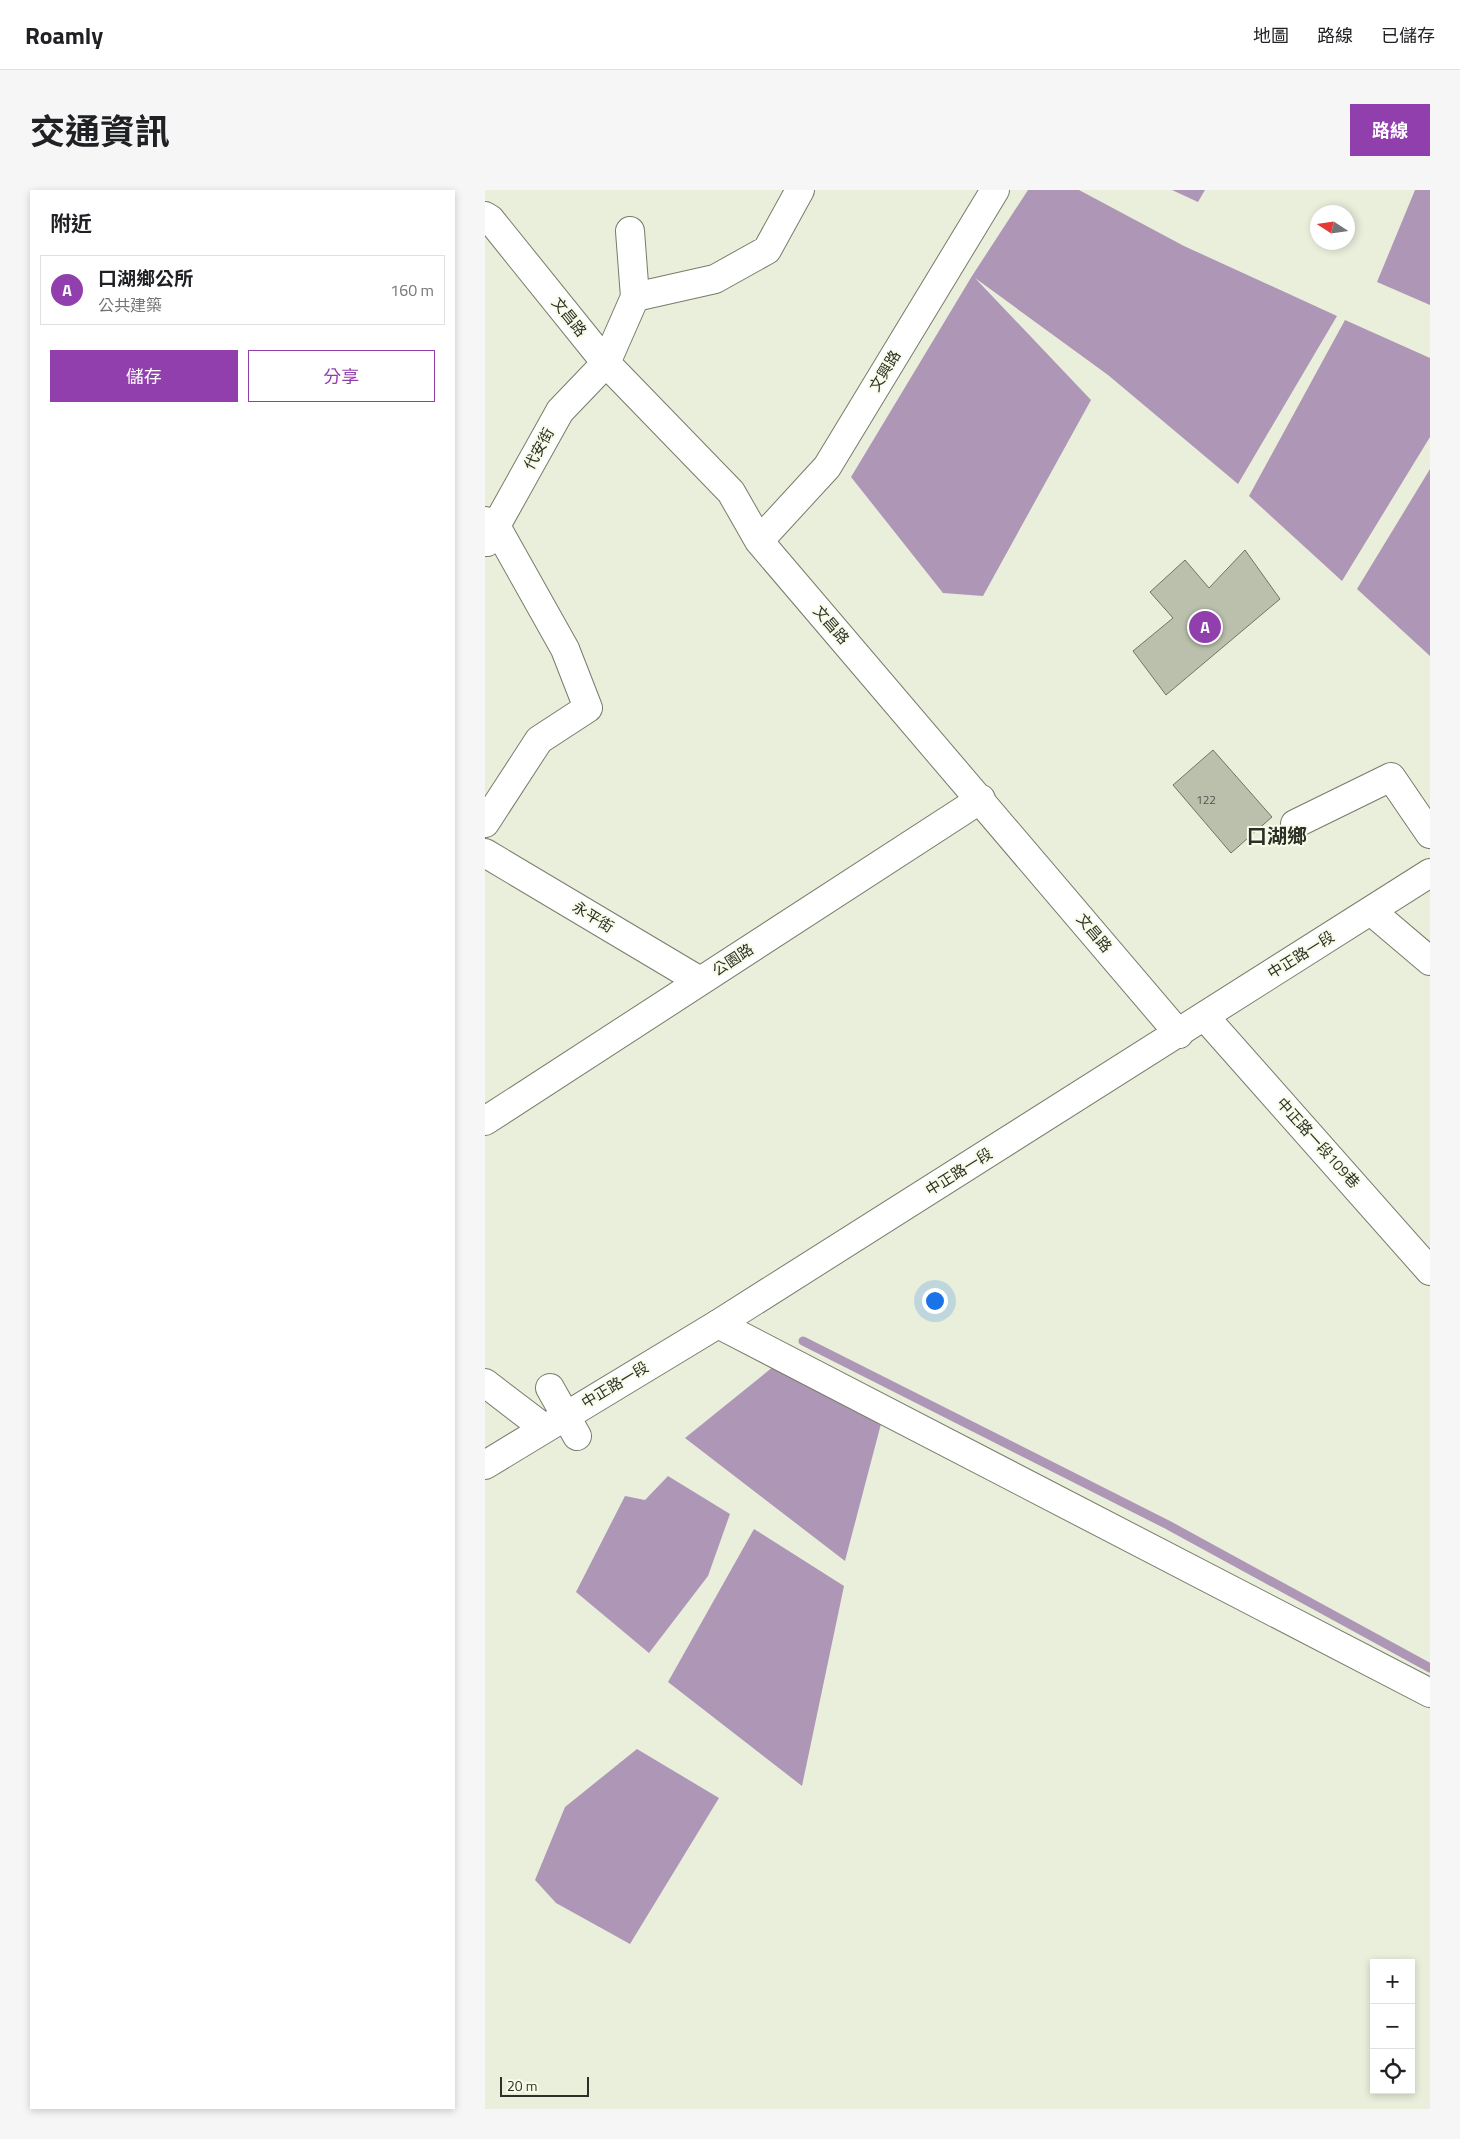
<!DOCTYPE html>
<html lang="zh-TW">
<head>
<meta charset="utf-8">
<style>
  body { margin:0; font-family:"Titillium Web","Noto Sans TC",sans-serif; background:#f6f6f6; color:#202124 }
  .controls { position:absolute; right:15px; bottom:15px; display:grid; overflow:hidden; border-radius:0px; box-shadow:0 2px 8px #0003 }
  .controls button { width:45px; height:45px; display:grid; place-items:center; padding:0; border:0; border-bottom:1px solid #e0e0e0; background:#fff; color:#202124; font:25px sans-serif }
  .compass { position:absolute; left:825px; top:15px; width:45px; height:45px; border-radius:50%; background:#fff; box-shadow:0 2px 8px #0003; rotate:282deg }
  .scale { position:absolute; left:15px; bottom:12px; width:89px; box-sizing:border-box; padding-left:5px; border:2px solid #2e3028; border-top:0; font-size:14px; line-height:18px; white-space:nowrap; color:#2e3028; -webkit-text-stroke:4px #f7fce8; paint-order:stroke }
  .you { position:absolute; left:449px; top:1110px; width:18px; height:18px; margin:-12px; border:4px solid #fff; border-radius:50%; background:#1a73e8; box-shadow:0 0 0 8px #1a73e833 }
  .badge { display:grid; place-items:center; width:32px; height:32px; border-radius:50%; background:#923fae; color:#fff; font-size:16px; font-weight:700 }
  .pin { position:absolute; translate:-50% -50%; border:2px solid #fff; box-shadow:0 1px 5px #0006 }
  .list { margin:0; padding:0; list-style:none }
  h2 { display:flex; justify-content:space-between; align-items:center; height:65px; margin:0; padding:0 20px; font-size:21px }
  h2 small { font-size:16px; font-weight:400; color:#757577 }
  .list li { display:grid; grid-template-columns:32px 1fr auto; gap:15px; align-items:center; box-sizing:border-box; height:70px; margin:0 10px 10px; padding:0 10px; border:1px solid #e0e0e0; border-radius:0px }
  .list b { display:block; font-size:19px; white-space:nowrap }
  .list p { margin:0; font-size:16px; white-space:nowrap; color:#757577 }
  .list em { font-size:16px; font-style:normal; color:#757577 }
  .actions { display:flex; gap:10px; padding:15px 20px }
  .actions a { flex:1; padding:11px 0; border:1px solid #923fae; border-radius:0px; text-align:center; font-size:18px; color:#923fae }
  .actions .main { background:#923fae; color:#fff }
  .icon { flex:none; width:28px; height:28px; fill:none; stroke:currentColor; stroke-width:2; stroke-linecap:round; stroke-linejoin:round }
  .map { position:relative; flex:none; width:945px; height:1919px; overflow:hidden; border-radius:0px }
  header { display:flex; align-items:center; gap:30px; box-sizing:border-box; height:70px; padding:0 25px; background:#fff; border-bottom:1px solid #e0e0e0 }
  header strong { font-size:24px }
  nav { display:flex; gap:28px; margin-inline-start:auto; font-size:18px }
  .intro { display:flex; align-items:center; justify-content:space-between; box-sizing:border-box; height:120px; padding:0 30px }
  h1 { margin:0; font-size:35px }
  .button { padding:12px 22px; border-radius:0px; background:#923fae; color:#fff; font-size:18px; font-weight:700 }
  main { display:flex; gap:30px; padding:0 30px }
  aside { flex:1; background:#fff; border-radius:0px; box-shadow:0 2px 8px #0003 }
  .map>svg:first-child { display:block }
  .water { fill:#ae97b6 }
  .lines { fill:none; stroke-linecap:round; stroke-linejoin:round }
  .stream { stroke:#ae97b6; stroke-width:9 }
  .building { fill:#bbc0ad; stroke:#707463 }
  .minor-casing { stroke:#777c6a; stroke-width:30 }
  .major-casing { stroke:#777c6a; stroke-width:30 }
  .minor { stroke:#fff; stroke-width:28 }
  .major { stroke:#fff; stroke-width:28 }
  .labels { text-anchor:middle; stroke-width:4; stroke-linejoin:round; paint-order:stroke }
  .number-label { font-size:12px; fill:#515449 }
  .street-label { font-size:15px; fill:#2e3028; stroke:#f7fce8 }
  .district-label { font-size:20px; font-weight:bold; fill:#2e3028; stroke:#f7fce8 }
</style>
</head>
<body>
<header>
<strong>Roamly</strong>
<nav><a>地圖</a><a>路線</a><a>已儲存</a></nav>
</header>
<div class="intro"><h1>交通資訊</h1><a class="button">路線</a></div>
<main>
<aside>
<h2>附近<small></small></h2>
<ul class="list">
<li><span class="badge">A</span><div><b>口湖鄉公所</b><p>公共建築</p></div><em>160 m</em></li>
</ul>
<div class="actions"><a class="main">儲存</a><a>分享</a></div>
</aside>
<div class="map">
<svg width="945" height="1919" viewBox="0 0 945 1919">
  <rect width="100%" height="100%" fill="#e9efdb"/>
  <path class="water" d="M 543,0 L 594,0 L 699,56 L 852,126 L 753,294 L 623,185 L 490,88 L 606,210 L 498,406 L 458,403 L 366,287 L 487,86 Z
    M 687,0 L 720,0 L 713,12 Z
    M 930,0 L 945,0 L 945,115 L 892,92 Z
    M 860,130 L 945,168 L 945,247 L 857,391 L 764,306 Z
    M 945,279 L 945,466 L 872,399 Z
    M 299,1168 L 397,1230 L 360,1371 L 200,1248 Z
    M 183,1286 L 245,1324 L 223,1386 L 164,1463 L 91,1402 L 140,1306 L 160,1310 Z
    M 269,1339 L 359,1396 L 317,1596 L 183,1492 Z
    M 152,1559 L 234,1608 L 145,1754 L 71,1713 L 50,1690 L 80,1617 Z"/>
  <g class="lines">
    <path class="stream" d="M 318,1151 L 683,1335 L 945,1478"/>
  </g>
  <path class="building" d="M 760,360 L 795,409 L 681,505 L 648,461 L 688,428 L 665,402 L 700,370 L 724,398 Z
    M 728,560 L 787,627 L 746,663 L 688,595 Z"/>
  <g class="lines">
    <defs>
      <path id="minor" d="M 0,26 L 5,29 L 121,173 L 246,302 L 274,351 L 694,844
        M 150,107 L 230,89 L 282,60 L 315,0
        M 0,331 L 11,336 L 80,459 L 103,518 L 54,550 L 0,633
        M 274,351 L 342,277 L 510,0
        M 2,352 L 75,221 L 121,173 L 150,107 L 145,41
        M 810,634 L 906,587 L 945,644
        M 0,663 L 215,791
        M 886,721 L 945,771
        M 720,827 L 945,1081
        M 0,931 L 496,609
        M 233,1134 L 945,1503
        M 0,1193 L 59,1238
        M 65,1198 L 92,1246"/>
      <path id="major" d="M 0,1275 L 233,1134 L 945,683"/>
    </defs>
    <use href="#minor" class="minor-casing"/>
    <use href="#major" class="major-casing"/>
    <use href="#minor" class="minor"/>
    <use href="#major" class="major"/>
  </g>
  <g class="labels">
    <g class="number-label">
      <text x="721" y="614">122</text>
    </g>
    <g class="street-label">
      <text transform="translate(84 127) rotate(51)" y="5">文昌路</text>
      <text transform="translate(400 181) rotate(-59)" y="5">文興路</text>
      <text transform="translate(54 259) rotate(-61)" y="5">代安街</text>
      <text transform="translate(346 435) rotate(49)" y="5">文昌路</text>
      <text transform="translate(108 727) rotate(31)" y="5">永平街</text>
      <text transform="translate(609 743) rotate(50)" y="5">文昌路</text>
      <text transform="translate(816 765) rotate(-32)" y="5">中正路一段</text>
      <text transform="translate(248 770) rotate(-33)" y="5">公園路</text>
      <text transform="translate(833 953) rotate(48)" y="5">中正路一段109巷</text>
      <text transform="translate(474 982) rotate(-32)" y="5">中正路一段</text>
      <text transform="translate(130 1195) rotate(-31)" y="5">中正路一段</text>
    </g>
    <g class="district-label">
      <text x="792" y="653">口湖鄉</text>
    </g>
  </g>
</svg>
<div class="controls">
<button>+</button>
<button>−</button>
<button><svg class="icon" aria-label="locate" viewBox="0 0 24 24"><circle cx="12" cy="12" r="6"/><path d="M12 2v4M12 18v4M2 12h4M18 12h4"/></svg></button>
</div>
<svg class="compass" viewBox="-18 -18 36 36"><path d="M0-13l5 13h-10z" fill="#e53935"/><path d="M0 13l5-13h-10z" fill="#757577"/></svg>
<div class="scale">20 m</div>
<div class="you"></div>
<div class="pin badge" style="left:720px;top:437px">A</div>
</div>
</main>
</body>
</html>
